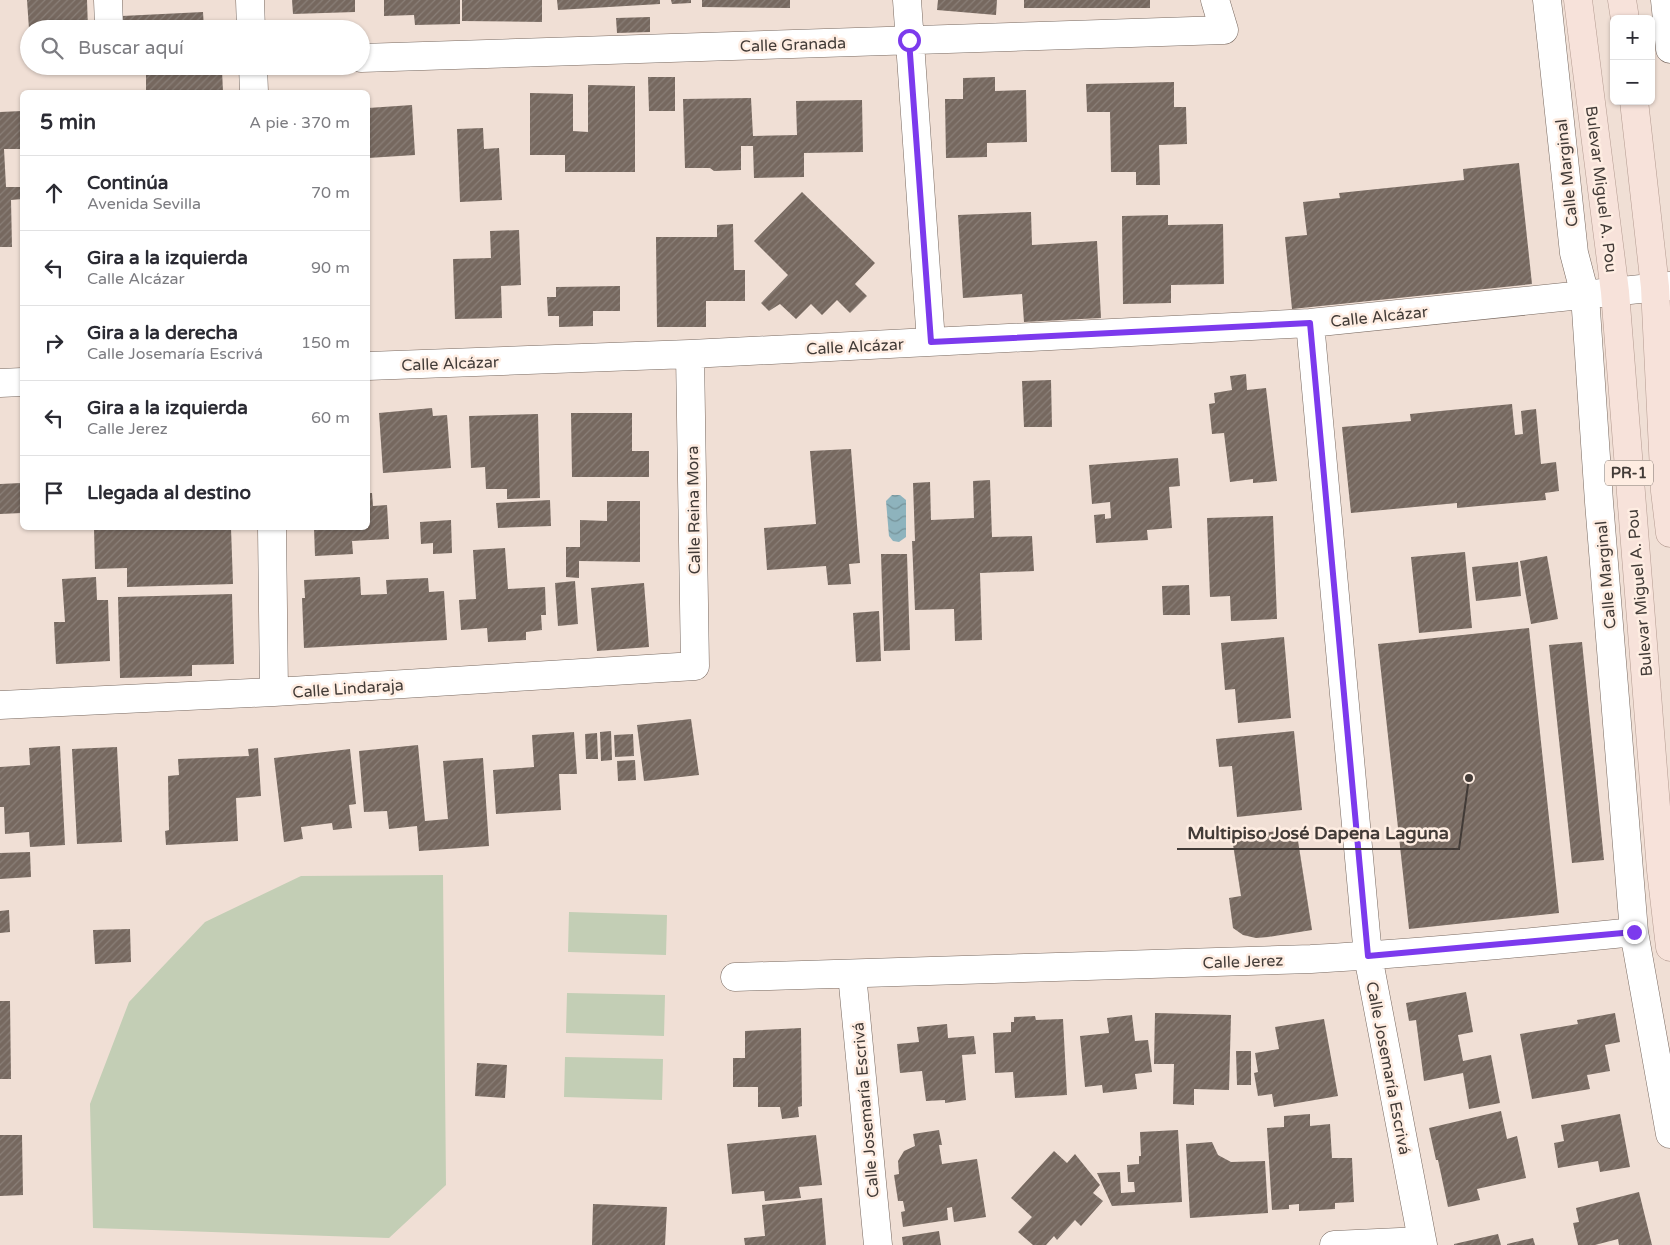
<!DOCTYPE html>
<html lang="es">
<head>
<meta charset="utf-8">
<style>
  body { margin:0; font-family:"Varela Round",sans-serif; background:#f2f2f3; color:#2b2b33 }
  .controls { position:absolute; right:15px; top:15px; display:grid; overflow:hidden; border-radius:8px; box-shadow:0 1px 4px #0004 }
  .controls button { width:45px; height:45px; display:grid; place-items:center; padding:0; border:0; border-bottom:1px solid #e1e1e2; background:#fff; color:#2b2b33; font:25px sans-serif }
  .stop { position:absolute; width:15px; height:15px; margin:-11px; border:4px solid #7c3aed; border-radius:50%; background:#fff }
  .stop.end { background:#7c3aed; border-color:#fff; box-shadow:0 1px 5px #0008 }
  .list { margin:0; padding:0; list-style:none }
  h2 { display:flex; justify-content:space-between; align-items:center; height:65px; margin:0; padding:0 20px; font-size:21px }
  h2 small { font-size:16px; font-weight:400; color:#7c7c81 }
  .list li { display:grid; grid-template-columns:32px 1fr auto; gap:15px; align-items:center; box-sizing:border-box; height:75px; padding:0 20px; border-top:1px solid #e1e1e2 }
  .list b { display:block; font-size:19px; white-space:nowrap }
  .list p { margin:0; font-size:16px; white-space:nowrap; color:#7c7c81 }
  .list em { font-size:16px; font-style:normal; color:#7c7c81 }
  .icon { flex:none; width:28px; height:28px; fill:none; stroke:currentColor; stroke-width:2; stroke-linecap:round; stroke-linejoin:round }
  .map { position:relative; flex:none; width:1670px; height:1245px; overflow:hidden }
  .search { position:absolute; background:#fff; box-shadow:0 1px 4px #0004; left:20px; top:20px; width:350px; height:55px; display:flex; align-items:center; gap:12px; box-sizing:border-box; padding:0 18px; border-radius:28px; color:#7c7c81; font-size:19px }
  .panel { position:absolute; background:#fff; box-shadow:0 1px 4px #0004; left:20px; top:90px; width:350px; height:440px; border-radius:8px }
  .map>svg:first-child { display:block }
  .green { fill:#c3ceb5 }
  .water { fill:url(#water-waves) }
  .building { fill:url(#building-hatch) }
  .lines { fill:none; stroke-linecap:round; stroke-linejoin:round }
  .minor-casing { stroke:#786960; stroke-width:29 }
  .major-casing { stroke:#b49b91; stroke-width:29 }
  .minor { stroke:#fff; stroke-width:28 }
  .major { stroke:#f7e2da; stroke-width:28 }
  .route { stroke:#7c3aed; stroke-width:6 }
  .labels { text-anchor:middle; stroke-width:5; stroke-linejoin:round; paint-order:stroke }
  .shield { fill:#feede2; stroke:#7a706a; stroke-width:1 }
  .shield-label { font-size:15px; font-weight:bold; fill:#423b37 }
  .street-label { font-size:16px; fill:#423b37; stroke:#feede2 }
  .leader { fill:none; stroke:#423b37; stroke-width:2 }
  .callout-dot { fill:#423b37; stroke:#feede2; stroke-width:2 }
  .callout-label { font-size:18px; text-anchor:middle; font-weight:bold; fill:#423b37; stroke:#feede2; stroke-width:5; stroke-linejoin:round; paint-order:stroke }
</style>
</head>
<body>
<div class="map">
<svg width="1670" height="1245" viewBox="0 0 1670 1245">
  <defs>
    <pattern id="water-waves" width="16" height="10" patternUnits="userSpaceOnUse" patternTransform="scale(1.25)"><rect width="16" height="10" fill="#8eb3bd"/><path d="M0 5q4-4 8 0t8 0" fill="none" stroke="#76939a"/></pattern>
    <pattern id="building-hatch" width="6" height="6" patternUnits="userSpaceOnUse" patternTransform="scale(1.25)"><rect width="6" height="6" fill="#76685f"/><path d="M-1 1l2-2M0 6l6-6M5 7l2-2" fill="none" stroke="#8a7f78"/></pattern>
  </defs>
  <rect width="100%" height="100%" fill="#f0dfd5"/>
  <path class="green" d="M 443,875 L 446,1185 L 389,1238 L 93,1228 L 90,1104 L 129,1002 L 205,922 L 301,876 Z
    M 569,912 L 667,915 L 666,955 L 568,952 Z
    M 567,993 L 665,995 L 664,1036 L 566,1033 Z
    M 565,1057 L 663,1059 L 662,1100 L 564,1097 Z"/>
  <path class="water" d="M 892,495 L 900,495 L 906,500 L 906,537 L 899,542 L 893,541 L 889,536 L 886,501 Z"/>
  <path class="building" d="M 27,0 L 87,0 L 88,29 L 29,29 Z
    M 292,0 L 355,0 L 355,12 L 293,14 Z
    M 384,0 L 460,0 L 460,24 L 415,25 L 414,15 L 384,16 Z
    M 462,0 L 542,0 L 542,22 L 462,21 Z
    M 557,0 L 660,0 L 660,4 L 558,10 Z
    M 671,0 L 691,0 L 691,3 L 672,4 Z
    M 702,0 L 790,0 L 790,8 L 702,7 Z
    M 938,0 L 997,0 L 996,15 L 937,10 Z
    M 1024,0 L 1150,0 L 1150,8 L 1024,8 Z
    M 203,12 L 204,29 L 122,29 L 122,16 Z
    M 650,17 L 650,32 L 617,33 L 616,18 Z
    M 222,70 L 223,92 L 146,92 L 146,73 Z
    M 648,77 L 675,77 L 675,111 L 649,111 Z
    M 995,77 L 995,91 L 1026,90 L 1027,142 L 987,143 L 987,157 L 946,158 L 945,99 L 963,99 L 963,78 Z
    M 1174,82 L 1174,107 L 1186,107 L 1187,144 L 1159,145 L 1160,185 L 1136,185 L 1136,172 L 1111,172 L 1110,112 L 1087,112 L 1086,84 Z
    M 588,85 L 635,86 L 635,172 L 565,172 L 565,155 L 530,155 L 530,93 L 573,94 L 573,131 L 588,132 Z
    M 751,98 L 753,136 L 797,135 L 796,101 L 862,100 L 863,152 L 804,153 L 804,177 L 754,178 L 753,146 L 741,146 L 741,170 L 714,171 L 710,168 L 685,168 L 683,99 Z
    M 412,105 L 415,155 L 368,158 L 368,108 Z
    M 22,111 L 22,149 L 4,149 L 6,187 L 22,187 L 22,199 L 11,200 L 12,247 L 0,247 L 0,112 Z
    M 483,128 L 484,149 L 499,148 L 502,200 L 460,202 L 457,129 Z
    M 1519,163 L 1532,284 L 1292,309 L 1285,237 L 1307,235 L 1303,202 L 1340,198 L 1339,193 L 1464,180 L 1463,169 Z
    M 802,192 L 875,263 L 855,284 L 867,296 L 850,313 L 837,300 L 822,315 L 811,304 L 796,319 L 780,304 L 769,311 L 761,303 L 788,275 L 754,241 Z
    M 1031,212 L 1032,245 L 1097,241 L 1101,318 L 1024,322 L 1022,294 L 963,298 L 958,215 Z
    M 1168,215 L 1168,225 L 1223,224 L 1224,284 L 1171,285 L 1171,303 L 1123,304 L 1122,216 Z
    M 733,224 L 734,270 L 745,270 L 745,301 L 706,301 L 706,327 L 657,327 L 656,237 L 717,237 L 717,225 Z
    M 519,230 L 521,285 L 501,286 L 502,318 L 455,319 L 453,259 L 491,258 L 490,231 Z
    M 620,286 L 620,311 L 593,311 L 593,326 L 559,327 L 559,316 L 548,316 L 547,297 L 556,297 L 556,287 Z
    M 1246,374 L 1247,390 L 1266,388 L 1277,481 L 1253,483 L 1253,479 L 1230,482 L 1224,433 L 1212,434 L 1209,404 L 1215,403 L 1214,393 L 1232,390 L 1230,376 Z
    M 1051,380 L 1052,427 L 1024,427 L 1022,381 Z
    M 1512,404 L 1515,435 L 1523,434 L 1521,411 L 1536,409 L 1541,464 L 1556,462 L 1559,491 L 1545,493 L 1546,500 L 1457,508 L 1457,503 L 1351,513 L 1342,427 L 1411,421 L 1410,414 Z
    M 432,408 L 433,416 L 447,415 L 451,468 L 383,473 L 379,413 Z
    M 571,413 L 632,413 L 632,451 L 649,451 L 649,477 L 572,477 Z
    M 538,414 L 540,498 L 507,499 L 507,489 L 486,489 L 485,467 L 471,468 L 469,416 Z
    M 851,449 L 860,563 L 849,564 L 851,584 L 828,585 L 826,566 L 767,570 L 764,528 L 816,524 L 810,451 Z
    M 1178,458 L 1180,486 L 1169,487 L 1172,528 L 1147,530 L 1148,540 L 1096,543 L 1094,515 L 1105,514 L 1105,519 L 1111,518 L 1110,502 L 1092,504 L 1089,465 Z
    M 990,480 L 992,537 L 1032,536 L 1034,571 L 980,573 L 982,640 L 955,641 L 954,609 L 915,610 L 912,541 L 915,541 L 913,483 L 930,482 L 931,520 L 974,518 L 973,481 Z
    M 21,483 L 22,513 L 0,514 L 0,484 Z
    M 368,493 L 372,493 L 373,506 L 387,505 L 389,539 L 352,541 L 353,554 L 315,556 L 314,528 L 368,528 Z
    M 550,500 L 551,526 L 498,528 L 496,503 Z
    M 607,501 L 640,501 L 640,562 L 579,561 L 579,578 L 566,577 L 566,547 L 580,547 L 580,520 L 607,521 Z
    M 1273,516 L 1277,619 L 1231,621 L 1230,596 L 1210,597 L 1207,518 Z
    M 451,520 L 452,553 L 433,554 L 433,543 L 421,544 L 420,522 Z
    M 94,528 L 231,528 L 233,584 L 127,587 L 127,568 L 95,569 Z
    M 505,548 L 508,589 L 545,587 L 546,615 L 541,615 L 542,630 L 526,632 L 526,640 L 488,642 L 487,628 L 461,630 L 459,600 L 476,599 L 473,550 Z
    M 1465,552 L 1472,628 L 1419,633 L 1411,557 Z
    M 881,554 L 907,554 L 910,650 L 884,651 Z
    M 1547,556 L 1558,619 L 1531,624 L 1520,561 Z
    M 1518,562 L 1521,596 L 1476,601 L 1472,567 Z
    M 96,577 L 97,600 L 108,600 L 110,661 L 56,664 L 54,622 L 65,622 L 62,579 Z
    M 360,577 L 361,595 L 387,594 L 386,580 L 428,578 L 429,592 L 444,591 L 447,640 L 304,648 L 302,598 L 305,598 L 304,580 Z
    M 575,581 L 578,624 L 558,626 L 555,583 Z
    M 644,583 L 649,647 L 597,651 L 591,588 Z
    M 1189,585 L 1190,615 L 1163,615 L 1162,586 Z
    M 232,594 L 234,664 L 192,665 L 192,676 L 120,678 L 118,597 Z
    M 879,611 L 881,661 L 856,662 L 853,613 Z
    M 1529,628 L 1559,913 L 1409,929 L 1378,644 Z
    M 1284,637 L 1291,718 L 1238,723 L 1235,689 L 1225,690 L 1221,643 Z
    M 1582,642 L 1604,860 L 1572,863 L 1549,645 Z
    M 691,719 L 699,775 L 644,781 L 637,725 Z
    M 611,731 L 612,760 L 601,761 L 600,732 Z
    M 1294,731 L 1302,810 L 1237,817 L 1232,766 L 1219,767 L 1216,739 Z
    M 574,732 L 577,774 L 559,774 L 561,810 L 496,814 L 493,770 L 534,767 L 532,735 Z
    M 597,733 L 598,759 L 586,759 L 585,734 Z
    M 633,734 L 634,756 L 615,757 L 614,735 Z
    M 418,745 L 425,821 L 448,819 L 443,761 L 483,758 L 489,846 L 419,851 L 417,826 L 389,829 L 387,811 L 364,812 L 359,751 Z
    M 60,746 L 65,845 L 30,847 L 29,832 L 5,834 L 4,807 L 0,807 L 0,767 L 30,765 L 29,748 Z
    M 117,747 L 122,842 L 77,844 L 72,749 Z
    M 258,748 L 261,796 L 236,798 L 238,841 L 166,845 L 165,831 L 169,830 L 168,776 L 179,775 L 178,759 L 249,756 L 248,749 Z
    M 350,749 L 356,804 L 349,805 L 352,828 L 333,830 L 332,823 L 301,827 L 303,839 L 284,842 L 274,758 Z
    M 635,760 L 636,780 L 618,781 L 617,761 Z
    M 1296,828 L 1312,930 L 1268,937 L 1256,938 L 1243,935 L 1233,928 L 1229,898 L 1241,896 L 1232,838 Z
    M 30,852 L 31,877 L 0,879 L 0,853 Z
    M 9,910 L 10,932 L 0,933 L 0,911 Z
    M 130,929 L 131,962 L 95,964 L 93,930 Z
    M 1466,992 L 1473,1032 L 1458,1035 L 1463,1061 L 1491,1055 L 1500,1103 L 1469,1109 L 1463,1073 L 1424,1081 L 1416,1020 L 1409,1021 L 1406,1003 Z
    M 0,1001 L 10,1001 L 11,1079 L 0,1079 Z
    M 1155,1013 L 1231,1015 L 1229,1090 L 1194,1089 L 1194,1105 L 1173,1104 L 1174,1064 L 1154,1064 Z
    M 1615,1013 L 1620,1042 L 1605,1045 L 1610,1071 L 1587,1075 L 1590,1089 L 1532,1099 L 1520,1034 L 1578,1024 L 1577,1020 Z
    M 1132,1015 L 1135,1041 L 1148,1040 L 1152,1072 L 1135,1074 L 1137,1089 L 1103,1093 L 1102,1085 L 1085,1087 L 1080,1036 L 1109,1033 L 1107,1018 Z
    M 1035,1016 L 1036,1020 L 1063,1019 L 1067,1095 L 1015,1098 L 1013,1072 L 995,1073 L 993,1033 L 1011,1032 L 1011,1022 L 1014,1022 L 1014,1017 Z
    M 1324,1019 L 1338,1096 L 1274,1107 L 1272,1094 L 1258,1096 L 1254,1073 L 1258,1072 L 1255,1053 L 1279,1049 L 1275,1027 Z
    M 947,1024 L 948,1038 L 974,1036 L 976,1054 L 962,1055 L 966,1100 L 945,1103 L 945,1100 L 926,1101 L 922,1071 L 900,1073 L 897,1044 L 919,1042 L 917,1027 Z
    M 801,1028 L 802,1106 L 798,1107 L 799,1117 L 782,1119 L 780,1107 L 758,1107 L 758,1087 L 733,1087 L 733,1058 L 745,1058 L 745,1031 Z
    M 1236,1051 L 1251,1051 L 1251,1085 L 1237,1085 Z
    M 477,1063 L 507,1065 L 505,1098 L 475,1096 Z
    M 1501,1111 L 1507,1139 L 1517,1136 L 1526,1178 L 1477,1189 L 1480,1200 L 1448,1207 L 1438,1160 L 1436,1160 L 1429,1128 Z
    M 1310,1114 L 1310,1126 L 1330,1124 L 1332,1158 L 1352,1158 L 1354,1202 L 1335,1203 L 1335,1209 L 1299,1211 L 1299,1204 L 1289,1205 L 1289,1209 L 1272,1210 L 1267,1128 L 1284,1127 L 1284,1116 Z
    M 1620,1114 L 1630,1167 L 1600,1172 L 1598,1161 L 1558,1168 L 1554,1143 L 1564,1141 L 1561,1125 Z
    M 939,1130 L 942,1145 L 939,1145 L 942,1164 L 977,1159 L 986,1217 L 954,1222 L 952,1207 L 947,1208 L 948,1220 L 903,1227 L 901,1212 L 905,1211 L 903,1201 L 898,1201 L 894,1175 L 899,1174 L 898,1161 L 904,1151 L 915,1146 L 913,1134 Z
    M 1178,1130 L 1182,1202 L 1112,1206 L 1097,1173 L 1120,1172 L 1121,1193 L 1135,1192 L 1134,1182 L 1128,1182 L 1127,1165 L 1139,1164 L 1139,1156 L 1141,1156 L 1140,1132 Z
    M 0,1135 L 22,1135 L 23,1195 L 0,1196 Z
    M 816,1135 L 822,1185 L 799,1187 L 801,1198 L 765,1201 L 764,1191 L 732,1194 L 727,1144 Z
    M 1212,1142 L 1218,1155 L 1231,1162 L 1265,1161 L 1268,1213 L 1190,1218 L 1186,1144 Z
    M 1054,1151 L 1067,1163 L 1075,1154 L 1100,1185 L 1093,1193 L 1103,1201 L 1081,1226 L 1075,1220 L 1057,1240 L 1054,1236 L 1046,1245 L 1033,1245 L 1018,1232 L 1032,1217 L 1011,1198 Z
    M 1639,1192 L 1652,1245 L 1619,1245 L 1618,1239 L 1595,1245 L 1578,1245 L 1573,1223 L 1579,1222 L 1576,1208 Z
    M 822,1198 L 826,1245 L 745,1245 L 744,1238 L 765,1236 L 762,1205 Z
    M 593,1204 L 667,1207 L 665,1245 L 592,1245 Z
    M 939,1231 L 941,1245 L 903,1245 L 902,1237 Z
    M 1498,1234 L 1501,1245 L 1454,1245 L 1454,1244 Z
    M 1533,1238 L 1535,1245 L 1507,1245 L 1507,1244 Z"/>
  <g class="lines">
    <defs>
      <path id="minor" d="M 108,0 L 109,26
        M 250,0 L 251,29
        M 907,0 L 931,342
        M 1547,0 L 1574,253 L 1585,295 L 1599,502 L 1634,932 L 1670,1134
        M 1665,0 L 1670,49
        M 361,58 L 1224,30 L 1215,0
        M 253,66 L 254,92
        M 1310,323 L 1368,956 L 1423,1245
        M 368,366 L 690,354 L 1310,323 L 1670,286
        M 0,383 L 22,382
        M 272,528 L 274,692
        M 0,705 L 274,692 L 695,666 L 690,354
        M 852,974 L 878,1245
        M 735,977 L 1311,959 C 1419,953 1527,943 1634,932
        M 1334,1245 L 1422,1241"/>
      <path id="major" d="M 1578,0 L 1615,292 L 1661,870 L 1670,947
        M 1622,0 L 1625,19
        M 1634,101 L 1655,287 L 1665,491 L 1670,533"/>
    </defs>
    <use href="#minor" class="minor-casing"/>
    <use href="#major" class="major-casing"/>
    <use href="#minor" class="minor"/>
    <use href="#major" class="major"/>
  </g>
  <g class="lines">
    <path class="route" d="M 909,40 L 931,342 L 1310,323 L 1368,956 L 1634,932"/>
  </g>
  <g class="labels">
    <rect class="shield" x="1605" y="460.5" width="48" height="25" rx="4"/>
    <g class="shield-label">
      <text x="1629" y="478">PR-1</text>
    </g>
    <g class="street-label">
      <text transform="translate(793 44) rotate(-2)" y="6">Calle Granada</text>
      <text transform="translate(1566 173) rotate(-96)" y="6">Calle Marginal</text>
      <text transform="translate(1602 189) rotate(83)" y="6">Bulevar Miguel A. Pou</text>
      <text transform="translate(1379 316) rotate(-6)" y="6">Calle Alcázar</text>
      <text transform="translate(855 346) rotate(-3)" y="6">Calle Alcázar</text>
      <text transform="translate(450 363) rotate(-2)" y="6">Calle Alcázar</text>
      <text transform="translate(693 510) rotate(-91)" y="6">Calle Reina Mora</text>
      <text transform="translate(1605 575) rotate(-95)" y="6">Calle Marginal</text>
      <text transform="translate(1639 593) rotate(-95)" y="6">Bulevar Miguel A. Pou</text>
      <text transform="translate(348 688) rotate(-4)" y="6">Calle Lindaraja</text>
      <text transform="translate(1243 961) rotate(-2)" y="6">Calle Jerez</text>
      <text transform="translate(1389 1068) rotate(79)" y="6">Calle Josemaría Escrivá</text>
      <text transform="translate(865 1110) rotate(-95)" y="6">Calle Josemaría Escrivá</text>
    </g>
  </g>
  <path class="leader" d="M1469 778L1459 849H1177"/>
  <circle class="callout-dot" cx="1469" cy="778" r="5"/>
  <g class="callout-label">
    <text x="1318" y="839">Multipiso José Dapena Laguna</text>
  </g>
</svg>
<div class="controls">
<button>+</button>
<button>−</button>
</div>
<div class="stop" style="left:909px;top:40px"></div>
<div class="stop end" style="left:1634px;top:932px"></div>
<div class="search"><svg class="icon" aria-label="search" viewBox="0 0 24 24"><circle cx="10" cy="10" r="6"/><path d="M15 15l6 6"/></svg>Buscar aquí</div>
<section class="panel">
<h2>5 min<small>A pie · 370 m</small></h2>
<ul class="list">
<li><svg class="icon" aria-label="ahead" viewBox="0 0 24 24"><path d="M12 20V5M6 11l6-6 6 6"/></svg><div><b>Continúa</b><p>Avenida Sevilla</p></div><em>70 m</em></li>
<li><svg class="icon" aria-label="left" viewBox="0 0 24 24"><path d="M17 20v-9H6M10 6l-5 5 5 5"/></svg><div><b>Gira a la izquierda</b><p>Calle Alcázar</p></div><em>90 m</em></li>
<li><svg class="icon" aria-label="right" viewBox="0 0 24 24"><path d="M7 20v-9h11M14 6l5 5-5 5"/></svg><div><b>Gira a la derecha</b><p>Calle Josemaría Escrivá</p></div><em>150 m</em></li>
<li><svg class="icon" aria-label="left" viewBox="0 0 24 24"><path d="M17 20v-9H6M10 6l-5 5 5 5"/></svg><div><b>Gira a la izquierda</b><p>Calle Jerez</p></div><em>60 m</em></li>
<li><svg class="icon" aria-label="arrive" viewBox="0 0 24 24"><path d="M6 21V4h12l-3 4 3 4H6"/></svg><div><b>Llegada al destino</b></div></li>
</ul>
</section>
</div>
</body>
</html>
